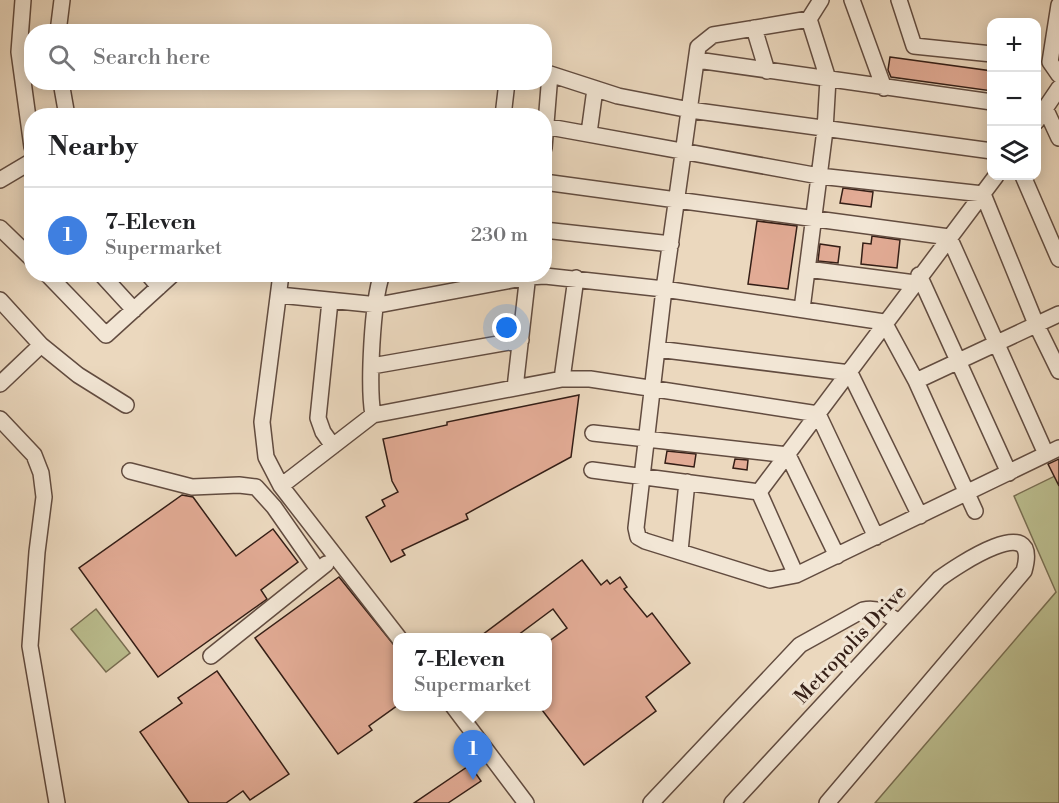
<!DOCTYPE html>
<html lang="en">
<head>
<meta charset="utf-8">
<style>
  body { margin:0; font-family:"Libre Bodoni",serif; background:#f2f2f2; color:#202124 }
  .controls { position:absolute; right:18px; top:18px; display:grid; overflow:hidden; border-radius:12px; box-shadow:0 3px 15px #0003 }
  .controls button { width:54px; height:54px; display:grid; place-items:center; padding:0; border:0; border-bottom:2px solid #e0e0e0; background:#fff; color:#202124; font:30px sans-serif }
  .you { position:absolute; left:507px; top:328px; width:21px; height:21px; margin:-15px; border:4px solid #fff; border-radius:50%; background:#1a73e8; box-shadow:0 0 0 9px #1a73e833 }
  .badge { display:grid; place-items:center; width:39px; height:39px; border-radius:50%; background:#8f2418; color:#fff; font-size:20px; font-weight:700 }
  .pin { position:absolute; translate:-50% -50px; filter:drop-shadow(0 2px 3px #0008) }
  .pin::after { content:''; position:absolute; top:32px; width:21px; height:18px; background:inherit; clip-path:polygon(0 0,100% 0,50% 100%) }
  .popup { position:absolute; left:393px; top:633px; width:159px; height:78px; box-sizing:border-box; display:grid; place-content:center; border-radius:12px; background:#fff; filter:drop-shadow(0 2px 4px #0005); font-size:20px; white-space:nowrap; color:#757577 }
  .popup b { font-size:22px; color:#202124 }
  .popup::after { content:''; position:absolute; left:50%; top:100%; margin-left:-12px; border:12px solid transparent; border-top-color:#fff }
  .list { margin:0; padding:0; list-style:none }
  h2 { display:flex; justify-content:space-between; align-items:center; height:78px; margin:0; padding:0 24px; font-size:26px }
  h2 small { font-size:20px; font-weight:400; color:#757577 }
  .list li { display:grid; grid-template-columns:39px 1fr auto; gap:18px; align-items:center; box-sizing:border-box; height:96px; padding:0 24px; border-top:2px solid #e0e0e0 }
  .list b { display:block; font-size:22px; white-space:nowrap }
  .list p { margin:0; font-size:20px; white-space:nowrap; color:#757577 }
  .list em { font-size:20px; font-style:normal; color:#757577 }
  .icon { flex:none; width:33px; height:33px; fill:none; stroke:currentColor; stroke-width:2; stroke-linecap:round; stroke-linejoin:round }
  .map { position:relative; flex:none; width:1059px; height:803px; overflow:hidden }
  .search { position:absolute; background:#fff; box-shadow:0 3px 15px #0003; left:24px; top:24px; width:528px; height:66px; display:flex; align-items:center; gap:15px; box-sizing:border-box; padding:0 21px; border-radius:24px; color:#757577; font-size:22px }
  .panel { position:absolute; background:#fff; box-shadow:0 3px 15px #0003; left:24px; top:108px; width:528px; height:174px; border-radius:24px }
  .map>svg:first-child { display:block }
  .green { fill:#bbbe8f; stroke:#786e52; stroke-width:1.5 }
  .building { fill:#e2ab95; stroke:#341e16; stroke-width:1.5 }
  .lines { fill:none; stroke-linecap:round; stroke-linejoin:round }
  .minor-casing { stroke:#624c40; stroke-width:18 }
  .minor { stroke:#f2e6d5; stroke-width:15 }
  .labels { text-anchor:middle; stroke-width:6; stroke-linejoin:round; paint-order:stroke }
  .street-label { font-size:20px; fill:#341e16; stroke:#f2e6d5 }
</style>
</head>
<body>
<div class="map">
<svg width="1059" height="803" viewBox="0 0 1059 803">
  <rect width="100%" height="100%" fill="#ebd8be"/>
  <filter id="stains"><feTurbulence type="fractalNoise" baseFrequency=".00333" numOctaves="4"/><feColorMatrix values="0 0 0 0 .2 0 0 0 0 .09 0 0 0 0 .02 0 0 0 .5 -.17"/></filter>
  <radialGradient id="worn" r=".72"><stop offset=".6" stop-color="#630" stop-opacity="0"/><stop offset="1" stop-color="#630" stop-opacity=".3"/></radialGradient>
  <path class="green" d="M 1059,474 L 1059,803 L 875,803 L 1056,592 L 1014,496 Z
    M 96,609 L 130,653 L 106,672 L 71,629 Z"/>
  <path class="building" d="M 890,57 L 992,71 L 992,91 L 891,77 L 888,70 Z
    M 843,188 L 873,192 L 871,207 L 840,203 Z
    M 757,221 L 797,226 L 788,289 L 748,284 Z
    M 872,236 L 900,240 L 897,268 L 861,264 L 863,243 L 871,244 Z
    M 820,244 L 840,247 L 838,263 L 818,261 Z
    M 579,395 L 571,457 L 466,514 L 468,519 L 402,550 L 405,555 L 391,562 L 366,517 L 385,506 L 382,500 L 398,492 L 392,481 L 383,439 L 447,425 L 447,422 Z
    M 667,451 L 696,454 L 694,467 L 665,463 Z
    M 735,459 L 748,460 L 747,470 L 733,468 Z
    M 1059,459 L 1059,486 L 1048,464 Z
    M 182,495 L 193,497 L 236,556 L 273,529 L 298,562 L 261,590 L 267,599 L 158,677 L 79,568 Z
    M 582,560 L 601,585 L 607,580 L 610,584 L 620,577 L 627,587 L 624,589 L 647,617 L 652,613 L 690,663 L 646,697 L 656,711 L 584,765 L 539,706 L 548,706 L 548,642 L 567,628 L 553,609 L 514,638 L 478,638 Z
    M 339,577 L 398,650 L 398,705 L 369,726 L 372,730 L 338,754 L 255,638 Z
    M 217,671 L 289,774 L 250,800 L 243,791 L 226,803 L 189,803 L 140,732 L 182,703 L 178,698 Z
    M 470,765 L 481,781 L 448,803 L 414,803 Z"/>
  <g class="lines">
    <defs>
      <path id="minor" d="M 23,0 L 19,52 L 32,147
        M 852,0 L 884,88
        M 899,0 L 914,46 L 992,54
        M 1059,5 L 1050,62 L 1059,75
        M 809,19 L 713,35 L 698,47 L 664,289 L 636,528 L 638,537 L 645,541 L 770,580 L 796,575 L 1059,448
        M 754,28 L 767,71
        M 58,32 L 62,0
        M 697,60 L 992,102
        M 61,82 L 67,116
        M 1038,109 L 1046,110 L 1059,138
        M 503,116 L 507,82
        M 1036,122 L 1059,88
        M 544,126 L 819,176 L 983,194 L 1036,324 L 1059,371
        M 589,133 L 595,89
        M 544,148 L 550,74 L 618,96 L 690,110 L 992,151
        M 1023,176 L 1059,259
        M 0,180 L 32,161
        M 544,182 L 949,237 L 1046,454
        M 0,228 L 32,259
        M 544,230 L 671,244
        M 807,269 L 915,283
        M 47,274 L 106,335 L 173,274
        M 101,274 L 134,310
        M 148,274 L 159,287
        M 281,274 L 262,422 L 266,457 L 281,486 L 399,638
        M 919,275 L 1009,473
        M 279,295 L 378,305 L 528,277 L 545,276 L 664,289 L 884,322 L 916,381 L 975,511
        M 0,300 L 41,345 L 78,375 L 126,405
        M 330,301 L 318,418 L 323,432 L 333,446
        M 802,309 L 825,130 L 828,79 L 809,19 L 821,0
        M 657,349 L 850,373 L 920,516
        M 372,366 L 521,340
        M 562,379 L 576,278
        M 916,381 L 1059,314
        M 0,384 L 41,345
        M 515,388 L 528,274
        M 373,415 C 368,386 372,302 382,274
        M 0,419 L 34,455 L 41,473 L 44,497 L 37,552 L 30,646 L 57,803
        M 593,433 L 788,455 L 837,556
        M 592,470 L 759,492
        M 130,471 L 192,487 L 239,485 L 256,487 L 274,507 L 318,570
        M 281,486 L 373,415 L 562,379 L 590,379 L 818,414 L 876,537
        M 759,492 L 996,176
        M 759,492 L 796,575
        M 680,551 L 687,482
        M 211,656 L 326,564
        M 453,706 L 526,803
        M 651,803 L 800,645 L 863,610 C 878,607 886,613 898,622
        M 732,803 L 939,579 C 955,567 1042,508 1024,571 L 827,803"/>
    </defs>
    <use href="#minor" class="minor-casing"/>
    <use href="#minor" class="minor"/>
  </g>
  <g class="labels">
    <g class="street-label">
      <text transform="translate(850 644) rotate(-47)" y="7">Metropolis Drive</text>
    </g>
  </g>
  <rect width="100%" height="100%" filter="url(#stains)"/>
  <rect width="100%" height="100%" fill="url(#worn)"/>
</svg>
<div class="controls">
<button>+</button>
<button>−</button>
<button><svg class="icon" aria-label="layers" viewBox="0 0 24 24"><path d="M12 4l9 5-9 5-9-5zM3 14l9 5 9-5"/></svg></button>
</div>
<div class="you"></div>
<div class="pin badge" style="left:473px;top:780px;background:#3f7fe0">1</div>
<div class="popup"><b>7-Eleven</b>Supermarket</div>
<div class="search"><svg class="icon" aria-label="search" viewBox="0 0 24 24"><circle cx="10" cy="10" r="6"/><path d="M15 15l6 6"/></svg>Search here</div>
<section class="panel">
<h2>Nearby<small></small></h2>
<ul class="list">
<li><span class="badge" style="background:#3f7fe0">1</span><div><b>7-Eleven</b><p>Supermarket</p></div><em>230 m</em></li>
</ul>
</section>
</div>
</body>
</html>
